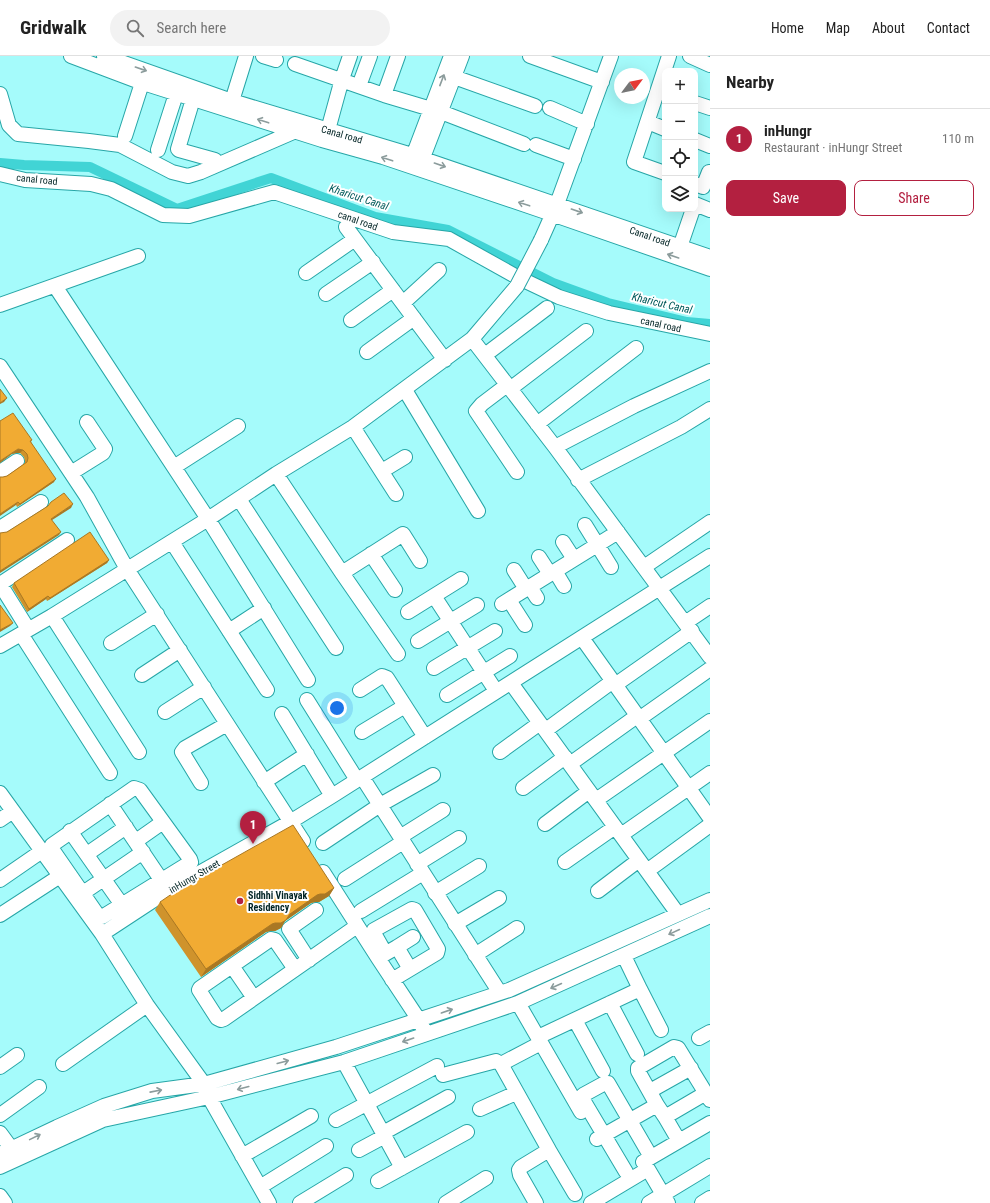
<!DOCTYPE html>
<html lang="en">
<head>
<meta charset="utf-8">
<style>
  body { margin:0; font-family:"Roboto Condensed",sans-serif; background:#f2f2f2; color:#222 }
  .controls { position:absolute; right:12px; top:12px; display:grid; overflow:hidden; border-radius:8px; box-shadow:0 4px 16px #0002 }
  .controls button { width:36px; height:36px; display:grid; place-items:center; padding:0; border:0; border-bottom:1px solid #e0e0e0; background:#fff; color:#222; font:20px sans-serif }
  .compass { position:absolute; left:614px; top:12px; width:36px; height:36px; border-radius:50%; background:#fff; box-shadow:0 4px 16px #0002; rotate:58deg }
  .you { position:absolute; left:337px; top:652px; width:14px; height:14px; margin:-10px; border:3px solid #fff; border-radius:50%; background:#1a73e8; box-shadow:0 0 0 6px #1a73e833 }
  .badge { display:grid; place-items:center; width:26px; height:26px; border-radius:50%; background:#b32040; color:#fff; font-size:13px; font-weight:700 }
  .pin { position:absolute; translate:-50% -33px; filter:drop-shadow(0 1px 2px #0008) }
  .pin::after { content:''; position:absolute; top:21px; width:14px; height:12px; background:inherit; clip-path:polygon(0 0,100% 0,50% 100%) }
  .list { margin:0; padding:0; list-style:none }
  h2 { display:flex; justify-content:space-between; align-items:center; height:52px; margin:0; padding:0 16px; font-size:17px }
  h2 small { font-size:13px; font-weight:400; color:#767676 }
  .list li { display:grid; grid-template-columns:26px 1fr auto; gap:12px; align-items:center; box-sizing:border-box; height:60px; padding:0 16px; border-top:1px solid #e0e0e0 }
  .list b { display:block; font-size:15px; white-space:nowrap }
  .list p { margin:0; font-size:13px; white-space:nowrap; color:#767676 }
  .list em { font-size:13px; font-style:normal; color:#767676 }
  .actions { display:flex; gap:8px; padding:12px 16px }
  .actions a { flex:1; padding:9px 0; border:1px solid #b32040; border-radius:8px; text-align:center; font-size:14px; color:#b32040 }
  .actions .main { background:#b32040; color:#fff }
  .icon { flex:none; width:22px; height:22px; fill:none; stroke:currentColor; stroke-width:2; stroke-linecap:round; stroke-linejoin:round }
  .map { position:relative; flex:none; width:710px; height:1147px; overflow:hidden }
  header { display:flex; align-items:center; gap:24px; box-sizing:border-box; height:56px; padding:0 20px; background:#fff; border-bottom:1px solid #e0e0e0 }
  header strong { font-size:19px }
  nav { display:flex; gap:22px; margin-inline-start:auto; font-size:14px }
  .search { width:280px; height:36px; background:#f2f2f2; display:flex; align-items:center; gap:10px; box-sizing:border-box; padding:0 14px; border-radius:22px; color:#767676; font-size:15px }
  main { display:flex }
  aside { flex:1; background:#fff }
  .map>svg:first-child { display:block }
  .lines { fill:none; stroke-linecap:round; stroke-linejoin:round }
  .canal { stroke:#41d4d5; stroke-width:10 }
  .minor-casing { stroke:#27a6a7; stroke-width:16 }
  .minor { stroke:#fff; stroke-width:14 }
  .minor-bridge-casing { stroke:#27a6a7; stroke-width:16; stroke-linecap:butt }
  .minor-bridge { stroke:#fff; stroke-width:14 }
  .wall { fill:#cf932c }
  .shaded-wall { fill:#a97824 }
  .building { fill:#f1ab33; stroke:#a97824 }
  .oneway { stroke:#8c9c9c }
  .poi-dot { fill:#b32040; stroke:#fff; stroke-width:1.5 }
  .labels { text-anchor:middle; stroke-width:4; stroke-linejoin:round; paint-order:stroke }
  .street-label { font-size:10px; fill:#002324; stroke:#fff }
  .poi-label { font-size:10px; font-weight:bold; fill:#002324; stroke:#fff; text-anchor:start }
  .water-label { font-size:11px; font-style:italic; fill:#00595a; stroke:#fff }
</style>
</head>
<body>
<header>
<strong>Gridwalk</strong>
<div class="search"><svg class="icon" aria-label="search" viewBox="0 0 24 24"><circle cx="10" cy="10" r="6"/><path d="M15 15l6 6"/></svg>Search here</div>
<nav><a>Home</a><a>Map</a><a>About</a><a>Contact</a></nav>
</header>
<main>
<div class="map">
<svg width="710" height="1147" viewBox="0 0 710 1147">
  <rect width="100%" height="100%" fill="#a5fbfb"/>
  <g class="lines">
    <path class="canal" d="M 0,107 L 24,109 L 90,111 L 177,153 L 271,122 L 375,161 L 448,174 L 553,227 L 608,247 L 687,266 L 710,268"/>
    <defs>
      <path id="minor" d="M 71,0 L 140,26 L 322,84 L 383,101 L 546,156 L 710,213
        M 104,0 L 232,45 L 412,99 L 710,201
        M 263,0 L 276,4
        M 530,0 L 602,26
        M 690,0 L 710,9
        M 295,8 L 384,39 L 431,53
        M 454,21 L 535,50
        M 359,30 L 370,0
        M 0,38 L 9,69 L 18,78 L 89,85 L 120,89 L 172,116 L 188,120 L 201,116 L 298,74
        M 384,39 L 398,0
        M 193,43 L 178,93 L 179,94 L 215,104
        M 232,45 L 246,0
        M 695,47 L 710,52
        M 550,52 L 587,68
        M 441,56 L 524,88
        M 648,66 L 665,73
        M 328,74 L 342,23 L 350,0
        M 125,80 L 142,27
        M 695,84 L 710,90
        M 536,89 L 574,103
        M 158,94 L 176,38
        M 410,108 L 451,0
        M 419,112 L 462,0
        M 665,117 L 634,106 L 669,0
        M 0,118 L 25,124 L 91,128 L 111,133 L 163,159 L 189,160 L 274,136 L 393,176 L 449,183 L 517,221 L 559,241 L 609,257 L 710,278
        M 695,128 L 703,131 L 709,116
        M 695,148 L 710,154
        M 346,171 L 445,304
        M 541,184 L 557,148 L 611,0
        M 680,191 L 693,153
        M 306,217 L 355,183
        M 55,230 L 208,463 L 308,624
        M 517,230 L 472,283 L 555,391 L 710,601
        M 326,238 L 373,206
        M 403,247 L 439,214
        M 0,249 L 138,200
        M 351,264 L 393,234
        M 367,296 L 414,262
        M 485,299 L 547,252
        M 0,310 L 87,441 L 127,513 L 303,785
        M 507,329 L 482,348 L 476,355 L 517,416
        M 510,333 L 586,275
        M 405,334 L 478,455
        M 537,368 L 636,292
        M 353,371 L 396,438
        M 555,391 L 634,350 L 710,315
        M 174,411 L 238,370
        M 382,415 L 405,401
        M 0,416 L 17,405
        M 71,417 L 103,397 L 105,393 L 87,366
        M 276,418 L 342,517 L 398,598
        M 578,424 L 681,371 L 710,353
        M 239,443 L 336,592
        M 585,469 L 611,511
        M 0,472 L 41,446
        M 172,486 L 267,634
        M 563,486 L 574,503
        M 371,498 L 395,534
        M 539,501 L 550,518
        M 644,511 L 710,466
        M 514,514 L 526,533
        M 555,515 L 564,530
        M 342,517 L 403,478 L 420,505
        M 0,528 L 67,484
        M 0,528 L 28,573
        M 530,531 L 537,542
        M 434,540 L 496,635
        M 509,544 L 525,569
        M 502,548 L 618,476
        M 408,556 L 461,523
        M 52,560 L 139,696
        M 685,567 L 710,550
        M 229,575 L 264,552
        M 21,578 L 110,717
        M 582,582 L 710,762
        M 418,585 L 477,549
        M 111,587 L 157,558
        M 0,590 L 52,560 L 208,463 L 276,418 L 353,371 L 472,283
        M 434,612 L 495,575
        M 142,619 L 180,594
        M 511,627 L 678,858
        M 615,629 L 692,575
        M 360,634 L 382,620 L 387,622 L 425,681
        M 447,639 L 510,600
        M 307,644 L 357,724
        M 165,656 L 204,631
        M 282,658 L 332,740
        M 639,663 L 710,613
        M 546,674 L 613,625
        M 362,676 L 405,650
        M 500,696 L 540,667
        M 570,708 L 637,660
        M 362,721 L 500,937
        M 264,726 L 307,698
        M 201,727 L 182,696 L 185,692 L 227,668
        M 134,732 L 140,734 L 190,803 L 191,806 L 102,861 L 97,858 L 52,793 L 52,789 Z
        M 523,732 L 565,701
        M 0,737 L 102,878 L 147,949 L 204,1028 L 209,1041 L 269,1147
        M 596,744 L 710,665
        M 110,748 L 166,831
        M 0,764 L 13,755
        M 545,768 L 589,735
        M 70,775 L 122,849
        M 621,779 L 710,717
        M 400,781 L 443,754
        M 136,785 L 163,766
        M 323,787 L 380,749 L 433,719
        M 87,798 L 126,771
        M 565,806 L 615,771
        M 417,808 L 459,782
        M 647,815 L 710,769
        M 323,816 L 378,902 L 419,964 L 426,978
        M 345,823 L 403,786
        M 0,824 L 42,795
        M 598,835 L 639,804
        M 83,837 L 143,796
        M 435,837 L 479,810
        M 361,855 L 423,817
        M 0,859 L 60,820
        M 455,868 L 499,842
        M 102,878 L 169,834 L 290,766 L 332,740 L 710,500
        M 397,891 L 413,881
        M 384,895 L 375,879 L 374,874 L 412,853 L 415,854 L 438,893 L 437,897 L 392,924
        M 475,899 L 517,872
        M 378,902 L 397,891 L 410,913
        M 309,904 L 289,873 L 316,854
        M 232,910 L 254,942
        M 295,913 L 275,884 L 271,883 L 200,932 L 199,934 L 217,962 L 221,964 L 224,963 L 357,870
        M 640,933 L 661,974
        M 518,947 L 581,1056
        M 610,947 L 637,998
        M 575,964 L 603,1015
        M 538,981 L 640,933 L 624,900
        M 699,982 L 710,976
        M 541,987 L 501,1008 L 549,1094 L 575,1138
        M 344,1006 L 402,1112
        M 63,1008 L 147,949
        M 0,1011 L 17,999
        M 443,1019 L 496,1005 L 501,1008
        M 650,1035 L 691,1012
        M 657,1049 L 665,1061 L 706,1037
        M 480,1053 L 516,1037
        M 0,1059 L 39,1031
        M 665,1061 L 679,1085
        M 336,1064 L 437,1010
        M 0,1077 L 11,1092
        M 383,1077 L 448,1041
        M 597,1083 L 657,1049 L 638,1015 L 638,1012 L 674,991 L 678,992 L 710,1044
        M 359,1094 L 385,1080
        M 0,1098 L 57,1071 L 104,1050 L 152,1035 L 204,1028 L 336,991 L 509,934 L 710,844
        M 242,1100 L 311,1060
        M 643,1106 L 710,1067
        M 0,1111 L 103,1064 L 209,1041 L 344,1006 L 518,947 L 710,860
        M 626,1116 L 582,1042 L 583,1039 L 605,1027 L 608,1027 L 651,1101
        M 378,1125 L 467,1076
        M 260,1131 L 326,1090
        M 0,1140 L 5,1147
        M 300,1147 L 346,1119
        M 446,1147 L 486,1122
        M 536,1147 L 520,1119 L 519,1114 L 521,1111 L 549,1094
        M 591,1147 L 648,1113 L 668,1147
        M 649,1147 L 710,1110
        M 702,1147 L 710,1142"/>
    </defs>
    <use href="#minor" class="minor-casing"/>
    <use href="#minor" class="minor"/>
    <defs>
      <path id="minor-bridge" d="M 517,230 L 541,184"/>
    </defs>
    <use href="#minor-bridge" class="minor-bridge-casing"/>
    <use href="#minor-bridge" class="minor-bridge"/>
  </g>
  <path class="wall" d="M 32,384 L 31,386 L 54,426 L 17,451 L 3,421 L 7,420 L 25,407 L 25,405 L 24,401 L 20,397 L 16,397 L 12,398 Z
    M 109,504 L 107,507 L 47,545 L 46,543 L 27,556 L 12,531 L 14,527 Z
    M 334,832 L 329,840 L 319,846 L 315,846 L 311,847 L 285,865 L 281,872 L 275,875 L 270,875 L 266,876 L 201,921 L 155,854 L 160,846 Z"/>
  <path class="shaded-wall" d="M 7,342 L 4,346 L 0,348 L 0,347 Z
    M 18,393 L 23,394 L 20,397 L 16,397 L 12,398 L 0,407 L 0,405 Z
    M 56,423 L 54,426 L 17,451 L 20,448 Z
    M 18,446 L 16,449 L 0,460 L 0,458 Z
    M 73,448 L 71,452 L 49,466 L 51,463 Z
    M 61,476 L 59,479 L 0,517 L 0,515 Z
    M 109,504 L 107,507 L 47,545 L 50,542 Z
    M 48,540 L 46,543 L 27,556 L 29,553 Z
    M 13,567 L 10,570 L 0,576 L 0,574 Z
    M 334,832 L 329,840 L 319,846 L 315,846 L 311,847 L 285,865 L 281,872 L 275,875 L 270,875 L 266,876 L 201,921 L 206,913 L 272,868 L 275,867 L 290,858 L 317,839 Z"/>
  <path class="building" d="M 0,333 L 7,342 L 0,347 Z
    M 13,357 L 32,384 L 30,385 L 56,423 L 20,448 L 18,446 L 0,458 L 0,421 L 3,421 L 7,420 L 27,406 L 28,402 L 27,398 L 23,394 L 18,393 L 0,405 L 0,365 Z
    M 64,437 L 73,448 L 51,463 L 61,476 L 0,515 L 0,477 L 7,476 L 48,450 L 51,446 Z
    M 90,476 L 109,504 L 50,542 L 48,540 L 29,553 L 14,527 Z
    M 0,549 L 13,567 L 0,574 Z
    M 293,769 L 334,832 L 325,838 L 320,838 L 317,839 L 290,858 L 286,864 L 281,867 L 275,867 L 272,868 L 206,913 L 160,846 L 179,833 Z"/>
  <defs><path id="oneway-shaft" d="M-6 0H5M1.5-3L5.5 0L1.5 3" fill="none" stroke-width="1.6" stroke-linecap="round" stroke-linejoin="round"/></defs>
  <g class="oneway">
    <use href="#oneway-shaft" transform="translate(141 13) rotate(19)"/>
    <use href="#oneway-shaft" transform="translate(442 24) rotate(-69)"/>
    <use href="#oneway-shaft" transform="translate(263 65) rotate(-162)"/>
    <use href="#oneway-shaft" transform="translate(387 103) rotate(-162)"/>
    <use href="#oneway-shaft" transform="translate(440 109) rotate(19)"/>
    <use href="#oneway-shaft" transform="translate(524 148) rotate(-162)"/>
    <use href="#oneway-shaft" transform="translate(577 155) rotate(19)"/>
    <use href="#oneway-shaft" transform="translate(673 200) rotate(-161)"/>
    <use href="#oneway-shaft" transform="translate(674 876) rotate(155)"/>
    <use href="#oneway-shaft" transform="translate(556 930) rotate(156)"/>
    <use href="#oneway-shaft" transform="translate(447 955) rotate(-19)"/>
    <use href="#oneway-shaft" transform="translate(408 984) rotate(161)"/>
    <use href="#oneway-shaft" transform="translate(283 1006) rotate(-15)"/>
    <use href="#oneway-shaft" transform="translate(243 1032) rotate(165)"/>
    <use href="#oneway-shaft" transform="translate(156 1035) rotate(-11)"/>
    <use href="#oneway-shaft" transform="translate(35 1081) rotate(-26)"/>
  </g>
  <circle class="poi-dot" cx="240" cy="845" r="4"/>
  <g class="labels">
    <g class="street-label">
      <text transform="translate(342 78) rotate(16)" y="4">Canal road</text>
      <text transform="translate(37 123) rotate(6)" y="4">canal road</text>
      <text transform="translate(358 164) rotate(19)" y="4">canal road</text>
      <text transform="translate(650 180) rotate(19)" y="4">Canal road</text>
      <text transform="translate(661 268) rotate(12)" y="4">canal road</text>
      <text transform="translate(194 820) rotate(-30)" y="4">inHungr Street</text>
    </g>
    <g class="poi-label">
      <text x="248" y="843">Sidhhi Vinayak<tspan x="248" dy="12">Residency</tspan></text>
    </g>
    <g class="water-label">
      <text transform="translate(359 141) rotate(18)" y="4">Kharicut Canal</text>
      <text transform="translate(662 247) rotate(13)" y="4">Kharicut Canal</text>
    </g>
  </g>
</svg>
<div class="controls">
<button>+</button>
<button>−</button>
<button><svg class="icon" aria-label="locate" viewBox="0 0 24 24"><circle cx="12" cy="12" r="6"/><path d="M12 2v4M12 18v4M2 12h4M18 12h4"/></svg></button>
<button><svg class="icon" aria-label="layers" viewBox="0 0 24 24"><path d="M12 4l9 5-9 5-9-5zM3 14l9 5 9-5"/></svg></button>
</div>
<svg class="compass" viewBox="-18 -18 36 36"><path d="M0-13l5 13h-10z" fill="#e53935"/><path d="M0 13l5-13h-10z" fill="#767676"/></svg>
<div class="you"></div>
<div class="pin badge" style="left:253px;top:788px">1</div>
</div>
<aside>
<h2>Nearby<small></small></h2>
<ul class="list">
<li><span class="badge">1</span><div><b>inHungr</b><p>Restaurant · inHungr Street</p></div><em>110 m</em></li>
</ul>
<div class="actions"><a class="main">Save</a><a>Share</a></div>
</aside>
</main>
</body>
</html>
